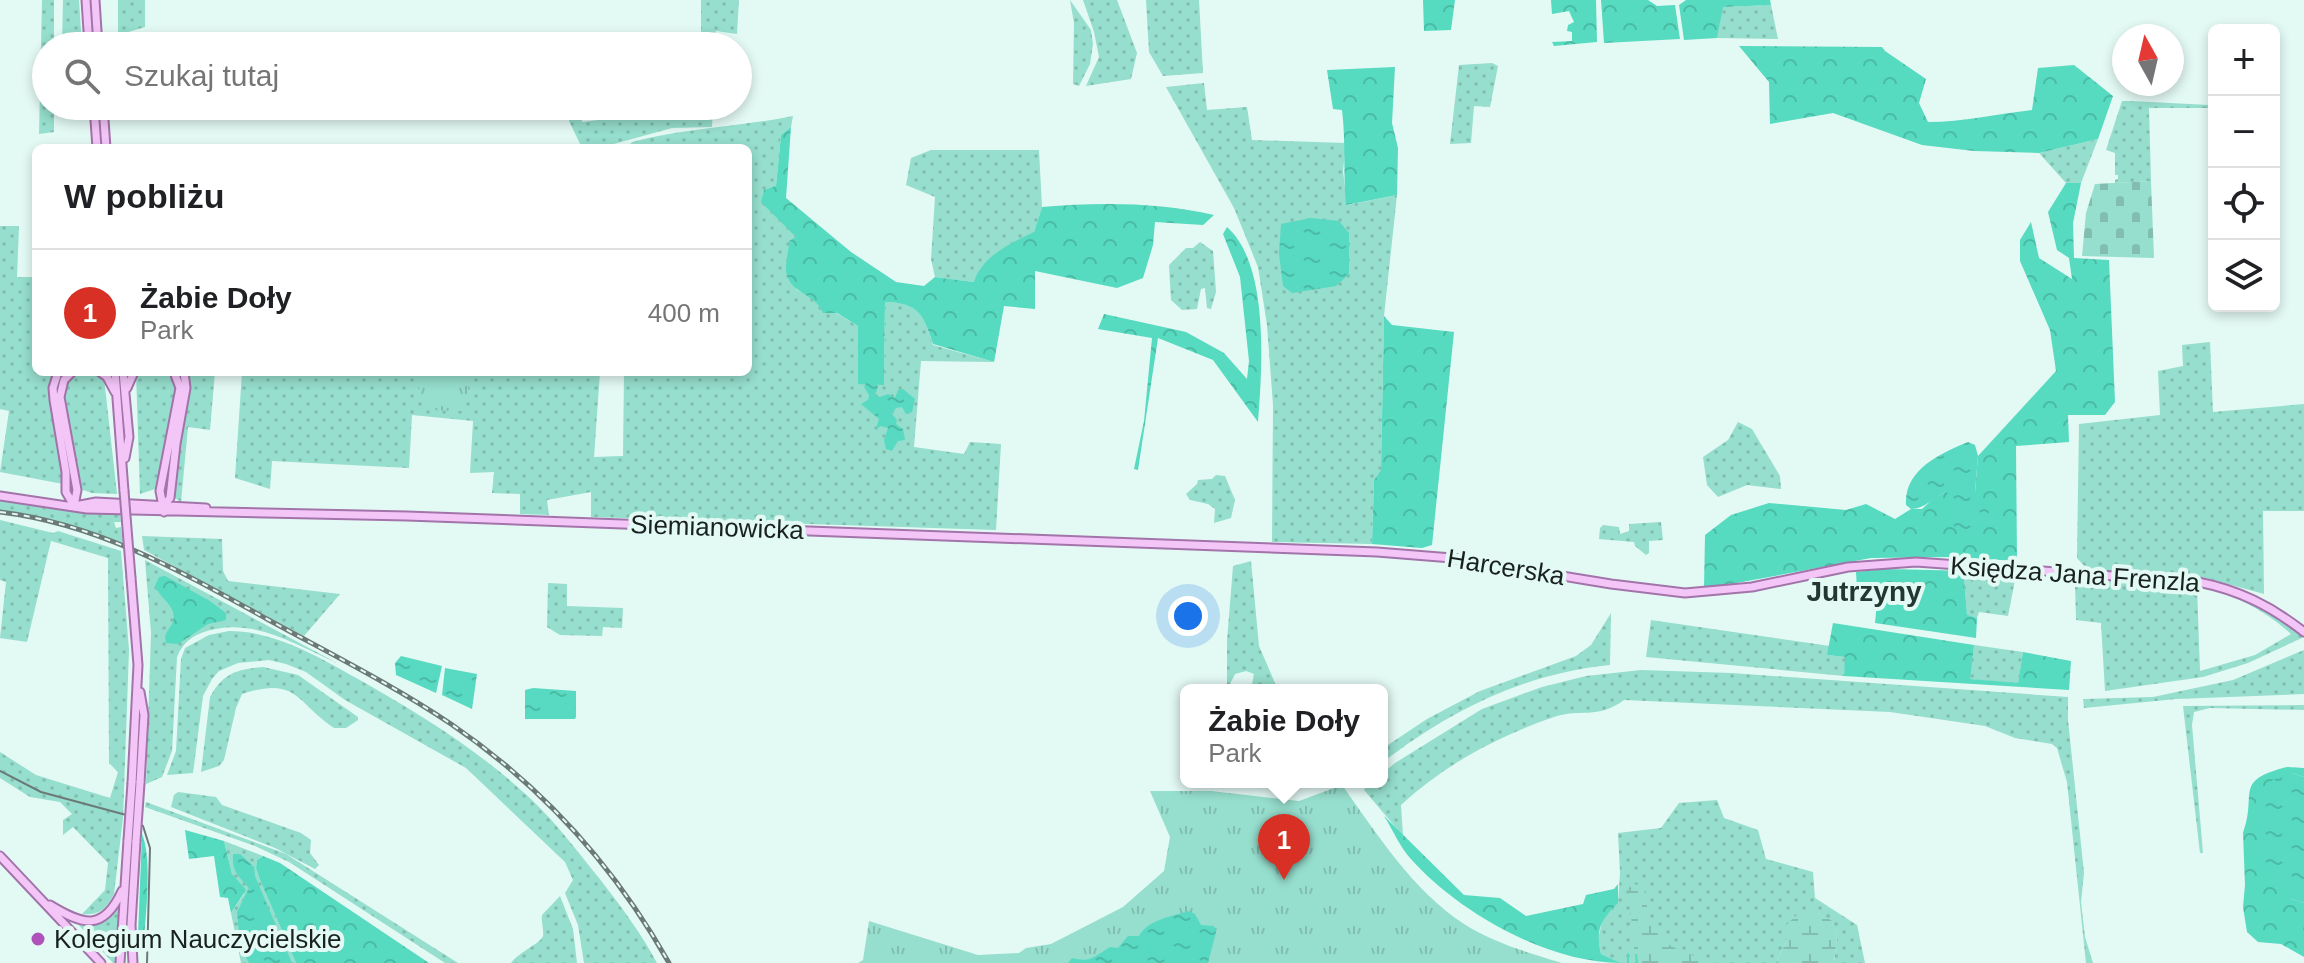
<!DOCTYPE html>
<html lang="pl">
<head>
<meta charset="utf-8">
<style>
  body { margin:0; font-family:Helvetica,sans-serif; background:#f2f2f2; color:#202124 }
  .controls { position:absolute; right:24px; top:24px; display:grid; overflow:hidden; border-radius:12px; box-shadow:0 4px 12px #0003 }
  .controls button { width:72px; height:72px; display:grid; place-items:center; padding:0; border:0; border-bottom:2px solid #e0e0e0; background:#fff; color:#202124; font:40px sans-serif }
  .compass { position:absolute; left:2112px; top:24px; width:72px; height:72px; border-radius:50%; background:#fff; box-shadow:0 4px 12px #0003; rotate:352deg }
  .you { position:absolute; left:1188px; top:616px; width:28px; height:28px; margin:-20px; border:6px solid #fff; border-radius:50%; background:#1a73e8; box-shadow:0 0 0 12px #1a73e833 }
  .badge { display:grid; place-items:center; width:52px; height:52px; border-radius:50%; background:#d93025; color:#fff; font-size:26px; font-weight:700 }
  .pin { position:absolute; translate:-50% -66px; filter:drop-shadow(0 2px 4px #0008) }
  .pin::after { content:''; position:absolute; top:42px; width:28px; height:24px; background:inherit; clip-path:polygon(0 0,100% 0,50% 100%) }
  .popup { position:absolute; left:1180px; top:684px; width:208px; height:104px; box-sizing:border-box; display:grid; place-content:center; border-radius:12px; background:#fff; filter:drop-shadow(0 2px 6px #0005); font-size:26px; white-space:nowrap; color:#757577 }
  .popup b { font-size:30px; color:#202124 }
  .popup::after { content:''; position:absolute; left:50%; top:100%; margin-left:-16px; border:16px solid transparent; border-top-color:#fff }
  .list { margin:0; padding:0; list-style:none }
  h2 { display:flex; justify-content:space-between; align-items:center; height:104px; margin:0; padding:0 32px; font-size:34px }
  h2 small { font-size:26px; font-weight:400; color:#757577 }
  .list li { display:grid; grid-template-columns:52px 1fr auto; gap:24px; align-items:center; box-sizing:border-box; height:128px; padding:0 32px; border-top:2px solid #e0e0e0 }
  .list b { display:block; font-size:30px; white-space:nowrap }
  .list p { margin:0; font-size:26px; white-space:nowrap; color:#757577 }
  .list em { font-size:26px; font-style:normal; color:#757577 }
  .icon { flex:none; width:44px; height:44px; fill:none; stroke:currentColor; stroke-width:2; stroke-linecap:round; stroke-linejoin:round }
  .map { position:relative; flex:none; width:2304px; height:963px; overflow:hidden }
  .search { position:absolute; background:#fff; box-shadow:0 4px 12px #0003; left:32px; top:32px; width:720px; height:88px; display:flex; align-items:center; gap:20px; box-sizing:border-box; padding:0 28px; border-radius:44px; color:#757577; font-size:30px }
  .panel { position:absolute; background:#fff; box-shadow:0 4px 12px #0003; left:32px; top:144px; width:720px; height:232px; border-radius:12px }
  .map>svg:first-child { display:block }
  .grass { fill:url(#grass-dots); fill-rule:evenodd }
  .forest { fill:url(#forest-crowns) }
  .wetland { fill:url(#wetland-marsh) }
  .cemetery { fill:url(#cemetery-stones) }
  .park { fill:url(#park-tufts) }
  .water { fill:url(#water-ripples) }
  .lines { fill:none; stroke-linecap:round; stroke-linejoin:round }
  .stream { stroke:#57dac1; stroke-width:2 }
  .major-casing { stroke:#a274a9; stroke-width:11 }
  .major { stroke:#f4c6f8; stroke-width:7 }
  .tram { stroke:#6c7a77; stroke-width:2 }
  .rail-casing { stroke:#6c7a77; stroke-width:5 }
  .rail { stroke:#e3f9f4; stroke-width:2; stroke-dasharray:6; stroke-linecap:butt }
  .major-bridge-casing { stroke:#a274a9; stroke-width:11; stroke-linecap:butt }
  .major-bridge { stroke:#f4c6f8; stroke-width:7 }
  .poi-dot { fill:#b052bb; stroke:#e3f9f4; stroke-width:3 }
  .labels { text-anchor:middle; stroke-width:8; stroke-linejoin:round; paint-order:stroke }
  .street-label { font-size:26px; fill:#19211f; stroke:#e3f9f4 }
  .poi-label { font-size:26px; fill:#19211f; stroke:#e3f9f4; text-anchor:start }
  .neighbourhood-label { font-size:28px; font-weight:bold; fill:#243631; stroke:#e3f9f4 }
</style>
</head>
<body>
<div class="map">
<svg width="2304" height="963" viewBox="0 0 2304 963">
  <defs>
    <pattern id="grass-dots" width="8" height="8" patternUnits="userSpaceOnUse" patternTransform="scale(2)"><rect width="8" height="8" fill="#96decd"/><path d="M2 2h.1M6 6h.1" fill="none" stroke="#81beb0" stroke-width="1.8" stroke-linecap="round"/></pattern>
    <pattern id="forest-crowns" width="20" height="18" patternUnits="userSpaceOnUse" patternTransform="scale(2)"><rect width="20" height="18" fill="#56dac0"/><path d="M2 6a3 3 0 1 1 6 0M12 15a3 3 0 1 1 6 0" fill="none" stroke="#4abba5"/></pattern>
    <pattern id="wetland-marsh" width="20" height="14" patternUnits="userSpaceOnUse" patternTransform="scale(2)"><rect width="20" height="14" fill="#96decd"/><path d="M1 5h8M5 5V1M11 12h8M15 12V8" fill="none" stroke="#81beb0"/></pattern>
    <pattern id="cemetery-stones" width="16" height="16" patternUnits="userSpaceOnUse" patternTransform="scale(2)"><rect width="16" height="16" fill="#96decd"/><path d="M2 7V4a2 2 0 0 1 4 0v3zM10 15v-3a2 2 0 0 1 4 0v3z" fill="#81beb0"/></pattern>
    <pattern id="park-tufts" width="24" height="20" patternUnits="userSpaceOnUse" patternTransform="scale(2)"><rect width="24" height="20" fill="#96decd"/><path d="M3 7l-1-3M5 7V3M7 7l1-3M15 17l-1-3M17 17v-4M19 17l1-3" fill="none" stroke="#81beb0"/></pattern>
    <pattern id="water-ripples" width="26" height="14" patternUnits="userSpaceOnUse" patternTransform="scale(2)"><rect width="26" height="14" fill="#57dac1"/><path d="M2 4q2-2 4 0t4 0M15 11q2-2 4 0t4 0" fill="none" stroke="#4bbba5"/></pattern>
  </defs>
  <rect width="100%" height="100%" fill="#e3f9f4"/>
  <path class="grass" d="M 42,0 L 54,0 L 54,46 L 46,46 L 46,106 L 54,106 L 54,132 L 39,134 Z
    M 63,0 L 79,0 L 82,46 L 62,46 Z
    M 118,0 L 145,0 L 145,27 L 125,33 L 125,46 L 118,46 Z
    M 701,0 L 739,0 L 737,34 L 716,31 L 715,46 L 701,46 Z
    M 1070,0 L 1091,30 L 1093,44 L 1090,64 L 1079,86 L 1073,84 L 1074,23 Z
    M 1083,0 L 1117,0 L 1137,53 L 1131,79 L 1086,86 L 1099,57 L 1094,32 Z
    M 1146,0 L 1199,0 L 1203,73 L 1163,76 L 1149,52 Z
    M 1771,5 L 1778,39 L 1717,38 L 1722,7 Z
    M 1492,63 L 1498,66 L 1490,107 L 1474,106 L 1471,143 L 1450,144 L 1459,65 Z
    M 1204,83 L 1207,110 L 1247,107 L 1252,140 L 1346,143 L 1343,171 L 1347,205 L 1397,195 L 1384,316 L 1381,470 L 1374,480 L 1372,544 L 1272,542 L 1273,405 L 1267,325 L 1258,267 L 1234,208 L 1166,87 Z
    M 2122,101 L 2131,101 L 2209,105 L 2209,108 L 2149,108 L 2151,181 L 2115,183 L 2115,180 L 2118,179 L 2118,175 L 2115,175 L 2115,153 L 2106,150 Z
    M 569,106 L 581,106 L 582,122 L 713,106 L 712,127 L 672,128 L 599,148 L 582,148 L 569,121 Z
    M 793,116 L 791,127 L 781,135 L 776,186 L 796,237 L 796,289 L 858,326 L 858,384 L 884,384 L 885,302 C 919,303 923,313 933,345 L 994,362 L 921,361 L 914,447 L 964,454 L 970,442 L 1001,444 L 996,530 L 591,517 L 591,492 L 547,500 L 549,515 L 520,514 L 520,494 L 492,493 L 494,472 L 470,473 L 473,421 L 412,415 L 409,468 L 272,461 L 270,489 L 235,478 L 242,372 L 600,372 L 594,457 L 623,456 L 624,372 L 748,372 L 748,148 L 628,147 L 632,142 C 685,128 739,127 793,116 Z
    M 2098,139 L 2081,183 L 2066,183 L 2039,153 Z
    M 931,150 L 1039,150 L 1042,207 L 1034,232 L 974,282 L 935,277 L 931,259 L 935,197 L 906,185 L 911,158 Z
    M 0,226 L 19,226 L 17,277 L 35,277 L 36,264 L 36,372 L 55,372 L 50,381 L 63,484 L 0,472 L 9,411 L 0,409 Z
    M 1200,242 L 1213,251 L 1216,292 L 1211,309 L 1207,308 L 1205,288 L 1201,289 L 1197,309 L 1182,310 L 1171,300 L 1169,265 L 1186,248 L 1193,248 Z
    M 2210,342 L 2213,412 L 2304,404 L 2304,511 L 2263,511 L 2264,594 L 2206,578 L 2088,570 L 2077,558 L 2079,424 L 2160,415 L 2158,371 L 2183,366 L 2182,345 Z
    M 77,372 L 98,372 L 104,378 L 117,494 L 92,493 L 80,489 L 63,392 L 64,385 Z
    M 136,372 L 172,372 L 177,391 L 158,488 L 140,494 Z
    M 187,372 L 215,372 L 210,430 L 188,427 L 181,502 L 175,498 L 174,490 L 189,379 Z
    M 1738,422 L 1752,429 L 1780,476 L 1781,489 L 1747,485 L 1718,497 L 1707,485 L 1703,457 L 1728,440 Z
    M 1216,475 L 1225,476 L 1235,500 L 1231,518 L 1214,523 L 1215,509 L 1208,504 L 1190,500 L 1186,494 L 1197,484 L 1198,480 L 1212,479 Z
    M 0,499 L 54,509 L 120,513 L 121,522 L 114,522 L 116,528 L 121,527 L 123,543 L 52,521 L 0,511 Z
    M 0,520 L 53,533 L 58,531 L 121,551 L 129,650 L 123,818 L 114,894 C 106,909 99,916 82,914 L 105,890 L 108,863 L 73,827 L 63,835 L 63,820 L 72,814 L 60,802 L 30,797 L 0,778 L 0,752 L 36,775 L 110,798 L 118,772 L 109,763 L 108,558 L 51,541 L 27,642 L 0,638 L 6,582 L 0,580 Z
    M 1661,522 L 1663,540 L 1649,541 L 1649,553 L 1646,555 L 1635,546 L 1634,542 L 1599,539 L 1600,528 L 1603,525 L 1619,527 L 1620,534 L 1629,531 L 1629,524 Z
    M 142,536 L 222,539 L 223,571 L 228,581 L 340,594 L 304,636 L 144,550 Z
    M 145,560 L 337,663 C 295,644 251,616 204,632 C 190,637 183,643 177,657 L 172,751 L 162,777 L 146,784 L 151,633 Z
    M 1251,561 L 1259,646 L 1278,690 L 1251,690 L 1254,674 L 1246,671 L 1235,674 L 1227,690 L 1227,641 L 1233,566 Z
    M 2088,576 C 2161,582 2250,578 2304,637 L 2248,663 L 2203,677 L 2105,691 L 2101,623 L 2076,620 L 2075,584 ZM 2197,587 C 2231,592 2266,611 2291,634 L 2255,655 L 2200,671 Z
    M 1964,578 L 2015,580 L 2008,616 L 1979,612 L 1977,618 L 1967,616 Z
    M 548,583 L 567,584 L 567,606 L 623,608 L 622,628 L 603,627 L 602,636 L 560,635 L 547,627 Z
    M 1611,613 L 1610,665 C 1525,673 1449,711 1382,763 L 1382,749 L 1427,719 L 1480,691 L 1576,656 L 1591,645 Z
    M 1651,620 L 1830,646 L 1827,655 L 1846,657 L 1844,676 L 1646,657 Z
    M 229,631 C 275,631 319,657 358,679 C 420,714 480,751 532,800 C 557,824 577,851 599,878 C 620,905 641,933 657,963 L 584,963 L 578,925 L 565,893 L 573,880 L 565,862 L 466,768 L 345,700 L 306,672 L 286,664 L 269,660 L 238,663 L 219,671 L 212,679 L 203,696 L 193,773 L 167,775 L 176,751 L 181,659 L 185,648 L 209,635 Z
    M 1974,645 L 2023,652 L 2018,684 L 1969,679 Z
    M 2304,650 L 2304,694 L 2176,699 L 2084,708 L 2083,699 L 2153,697 L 2233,680 Z
    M 263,667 L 298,675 L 358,717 L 358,720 L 346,728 L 334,728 C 295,701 297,676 242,694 L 236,708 L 224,760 L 219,766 L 201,772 L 210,697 C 223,673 237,669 263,667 Z
    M 1641,670 L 1731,673 L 2068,697 L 2068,720 L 2084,873 L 2081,902 L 2085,937 L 2093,963 L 2086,963 L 2067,782 L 2057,748 L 2052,744 L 2015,738 L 1985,726 L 1890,712 L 1624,700 C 1597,720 1580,708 1554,717 C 1498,736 1444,765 1401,805 L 1403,836 L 1364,790 L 1373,782 L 1382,782 L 1382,774 L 1395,763 L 1482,709 L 1542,687 L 1586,676 Z
    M 2304,705 L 2304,710 L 2210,708 L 2194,712 L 2192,725 L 2203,853 L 2200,853 L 2183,706 Z
    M 178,792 L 216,797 L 222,805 L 301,833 L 311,840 L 310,853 L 319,865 L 315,869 L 275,848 L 171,807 L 174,795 Z
    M 1717,800 L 1724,818 L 1758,830 L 1766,859 L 1813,872 L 1815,898 L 1857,925 L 1865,963 L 1834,963 L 1837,937 L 1832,922 L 1818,913 L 1788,938 L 1776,963 L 1621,963 L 1601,954 L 1598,939 L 1603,918 L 1618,902 L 1620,873 L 1618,833 L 1661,828 L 1679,803 Z
    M 146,802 L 286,854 L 458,963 L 445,963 L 289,862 L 255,846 L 145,807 Z
    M 224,841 L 263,856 L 257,860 L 256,868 L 260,880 L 296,963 L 241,963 L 231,913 L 244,894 L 232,874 Z
    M 560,896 L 573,929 L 577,963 L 511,963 C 519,952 541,943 543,936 C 544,930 541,921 542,915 Z
    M 120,902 L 117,963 L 113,963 L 77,923 C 98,927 109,918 120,902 Z"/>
  <path class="forest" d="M 1423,0 L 1455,0 L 1451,30 L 1424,31 Z
    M 1551,0 L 1596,0 L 1597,42 L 1554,46 L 1552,42 L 1572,41 L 1572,32 L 1567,31 L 1568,25 L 1574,22 L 1569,11 L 1552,14 Z
    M 1601,0 L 1648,0 L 1657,6 L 1675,5 L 1680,39 L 1604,43 Z
    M 1686,0 L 1770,0 L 1771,5 L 1723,7 L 1717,38 L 1684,40 L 1679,5 Z
    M 1739,46 L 1882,47 L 1885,51 L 1926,79 L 1919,103 L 1928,122 C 1963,122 1997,114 2032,110 L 2038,68 L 2074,65 L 2113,96 L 2098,139 L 2039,153 L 1974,151 L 1922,145 L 1833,113 L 1770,124 L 1769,82 Z
    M 1395,67 L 1392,123 L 1398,148 L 1397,195 L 1346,205 C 1343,173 1346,142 1342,110 L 1333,109 L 1327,70 Z
    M 791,127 L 786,198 L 851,252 L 896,282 L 924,286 L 935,277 L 974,282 C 982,256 1011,243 1034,232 L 1042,207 C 1098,202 1159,202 1214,215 L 1203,225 L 1155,222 L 1153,245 L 1143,278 L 1117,288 L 1035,271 L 1035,309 L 1004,306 L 994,362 L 933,344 C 923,314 919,303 885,302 L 884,385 L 858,384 L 858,326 L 837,313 L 823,313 C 816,294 792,294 787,275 C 784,266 789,251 789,241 L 796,237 L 761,202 L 764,190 L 776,186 L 781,135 Z
    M 2066,183 L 2081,183 L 2073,223 L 2074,258 L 2109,260 L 2115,402 L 2105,415 L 2068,415 L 2069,442 L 2016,446 L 2017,561 L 1951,557 L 1871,558 L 1704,589 L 1705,535 L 1731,515 L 1769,503 L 1846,510 L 1866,504 L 1895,519 L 1911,509 L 1922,509 L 1934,498 L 1947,491 L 1975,493 L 1978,456 L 2056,371 L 2050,330 L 2020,261 L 2020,240 L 2031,222 L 2039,258 L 2072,279 L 2069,258 L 2057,250 L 2048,212 Z
    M 1227,227 C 1270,265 1262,370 1258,422 L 1213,360 L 1158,338 L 1138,470 L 1134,469 L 1144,421 L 1152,338 L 1098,329 L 1104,314 L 1186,332 L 1224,353 L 1247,379 L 1249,361 L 1240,277 L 1223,234 Z
    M 1384,316 L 1392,325 L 1454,332 L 1432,545 L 1422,548 L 1372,544 L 1374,480 L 1381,470 Z
    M 1886,569 L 2016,572 L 2015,580 L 1964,578 L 1967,615 L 1977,618 L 1976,638 L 1875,623 L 1878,592 L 1857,589 L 1856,572 Z
    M 165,576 L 210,601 L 226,613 L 226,620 L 208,624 L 178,644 L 166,643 L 165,637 C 166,632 169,629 172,624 C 180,608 160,599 155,586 L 159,577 Z
    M 1833,623 L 1974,645 L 1970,679 L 2018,683 L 2023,652 L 2071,661 L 2069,690 L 1844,676 L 1845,657 L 1827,655 Z
    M 2287,767 L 2304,768 L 2304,777 L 2292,773 L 2258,815 L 2291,899 L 2304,903 L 2304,957 L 2281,944 L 2258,942 L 2247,932 L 2243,907 L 2245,885 L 2243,833 C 2258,793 2232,781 2287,767 Z
    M 1384,816 L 1464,895 L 1500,898 L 1526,916 L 1583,904 L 1586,895 L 1614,889 L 1618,884 L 1618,903 C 1601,920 1595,929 1601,954 L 1621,963 C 1548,963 1459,913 1410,858 C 1400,847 1393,830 1384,816 Z
    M 185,830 L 224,841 L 232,874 L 246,890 L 231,913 L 228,898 L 220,897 L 214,856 L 189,859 Z
    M 142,834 C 153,860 145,921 143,951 L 140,951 L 138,935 Z
    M 263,856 L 280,863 L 429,963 L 296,963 L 260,880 L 256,868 L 257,860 Z"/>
  <path class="wetland" d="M 1633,884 L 1644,886 C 1650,943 1666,948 1718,963 L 1636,963 L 1628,889 Z
    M 1800,912 L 1818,913 L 1832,921 L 1837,937 L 1834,963 L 1740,963 L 1776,963 L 1788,938 L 1787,924 Z"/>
  <path class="cemetery" d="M 2151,181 L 2154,258 L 2082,256 L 2086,213 L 2095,184 Z"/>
  <path class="park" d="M 424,372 L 468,372 L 470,375 L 465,411 L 423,410 L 419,386 Z
    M 1342,785 C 1377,834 1413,891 1464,924 C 1494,943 1529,953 1562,963 L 858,963 L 863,960 L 869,921 L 978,955 L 1019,953 L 1026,948 L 1051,944 L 1123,907 L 1164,871 L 1170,837 L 1150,791 L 1211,791 L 1299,801 Z"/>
  <path class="water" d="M 1311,218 L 1339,221 L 1349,233 L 1349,274 L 1336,286 L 1292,293 L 1283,286 L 1279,254 L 1281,224 Z
    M 867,382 L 876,383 L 878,387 L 875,395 L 880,397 L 888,394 L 895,398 L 898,390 L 903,389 L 915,399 L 912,412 L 906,414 L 902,407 L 896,408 L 892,414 L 897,420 L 896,424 L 903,429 L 905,440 L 898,441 L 892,451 L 886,449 L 884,440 L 888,428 L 881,426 L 876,429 L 879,419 L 861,404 L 868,400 L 869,395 L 864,387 Z
    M 1968,442 L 1975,445 L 1978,456 L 1975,492 L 1988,508 L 1990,520 L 1979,535 L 1972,537 L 1954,528 L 1947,491 C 1934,497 1925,509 1911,509 L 1906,505 C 1904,470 1939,454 1968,442 Z
    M 401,656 L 442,666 L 436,693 L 396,675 L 395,663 Z
    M 445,668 L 477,674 L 472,709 L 442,695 Z
    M 533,688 L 576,691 L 576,717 L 575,719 L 525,719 L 525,690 Z
    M 2292,773 L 2304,777 L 2304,903 L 2291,899 L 2264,866 L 2258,815 L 2255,810 C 2256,787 2272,778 2292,773 Z
    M 233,854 L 240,854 L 254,867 L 255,876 L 292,963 L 249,963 L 240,946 L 237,912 L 249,888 C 238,875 232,872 233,854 Z
    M 1189,911 L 1195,914 L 1201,925 L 1214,926 L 1216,932 L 1208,963 L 1068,963 L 1072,958 C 1091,963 1095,956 1110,947 L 1118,948 L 1128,936 L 1139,936 C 1147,920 1173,916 1189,911 Z"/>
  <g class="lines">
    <path class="stream" d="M 1628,954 L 1628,963
      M 1636,955 L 1637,963"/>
    <defs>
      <path id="major" d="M 86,0 L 89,46
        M 95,0 L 98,46
        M 94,106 L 97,148
        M 103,106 L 106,148
        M 58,372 L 53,388 L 54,400 L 66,472 L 66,492 L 73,504
        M 72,372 L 64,380 L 60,397 L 77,490 L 74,506
        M 100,372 L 107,377 L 115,392
        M 115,372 L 124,491
        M 123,372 L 129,437 L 125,458
        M 127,388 L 134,372
        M 0,496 L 87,509 L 407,516 L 1377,552 L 1452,558 L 1611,584 L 1685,593 L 1752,587 L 1848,567 L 1916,562 L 2198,582 C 2239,590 2271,606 2304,632
        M 164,505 L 170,498 L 176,444 L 186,388 L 184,372
        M 75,506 L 96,502 L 206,508
        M 164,512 L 160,491 L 180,388 L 174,372
        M 131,578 L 138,665 L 132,783
        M 140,783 L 144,715 L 140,692
        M 0,856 L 101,963
        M 50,905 C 83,925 103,932 122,891
        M 120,963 L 128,840
        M 133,963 L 131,925 L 136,841"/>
    </defs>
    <use href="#major" class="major-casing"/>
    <use href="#major" class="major"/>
    <path class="tram" d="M 0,771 L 41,792 L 130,816 L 143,826 L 150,848 L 147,963"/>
    <defs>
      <path id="rail" d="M 0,512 C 99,524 182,572 267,619 C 329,653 393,685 451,724 C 542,786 615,867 669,963"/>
    </defs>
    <use href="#rail" class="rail-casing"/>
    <use href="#rail" class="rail"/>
    <defs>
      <path id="major-bridge" d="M 124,491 L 131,578
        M 128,840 L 132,783
        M 136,841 L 140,783"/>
    </defs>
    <use href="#major-bridge" class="major-bridge-casing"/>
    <use href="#major-bridge" class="major-bridge"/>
  </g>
  <circle class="poi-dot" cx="38" cy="939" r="8"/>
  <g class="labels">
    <g class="street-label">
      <text transform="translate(717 527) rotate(2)" y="9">Siemianowicka</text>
      <text transform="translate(1506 567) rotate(9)" y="9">Harcerska</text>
      <text transform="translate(2075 574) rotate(4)" y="9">Księdza Jana Frenzla</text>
    </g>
    <g class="poi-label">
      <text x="54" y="948">Kolegium Nauczycielskie</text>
    </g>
    <g class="neighbourhood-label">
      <text x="1864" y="601">Jutrzyny</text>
    </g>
  </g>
</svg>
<div class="controls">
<button>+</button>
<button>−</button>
<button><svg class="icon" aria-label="locate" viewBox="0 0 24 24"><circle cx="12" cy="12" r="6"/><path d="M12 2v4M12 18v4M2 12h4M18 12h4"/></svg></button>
<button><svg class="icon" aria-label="layers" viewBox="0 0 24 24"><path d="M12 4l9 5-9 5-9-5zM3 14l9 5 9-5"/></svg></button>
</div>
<svg class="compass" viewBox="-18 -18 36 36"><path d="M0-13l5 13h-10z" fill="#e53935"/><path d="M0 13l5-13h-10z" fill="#757577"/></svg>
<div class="you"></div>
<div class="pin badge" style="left:1284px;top:880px">1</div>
<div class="popup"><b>Żabie Doły</b>Park</div>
<div class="search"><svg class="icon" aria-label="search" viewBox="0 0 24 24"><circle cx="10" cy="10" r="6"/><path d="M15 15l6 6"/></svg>Szukaj tutaj</div>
<section class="panel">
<h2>W pobliżu<small></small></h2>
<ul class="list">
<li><span class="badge">1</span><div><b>Żabie Doły</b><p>Park</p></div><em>400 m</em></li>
</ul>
</section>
</div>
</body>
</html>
